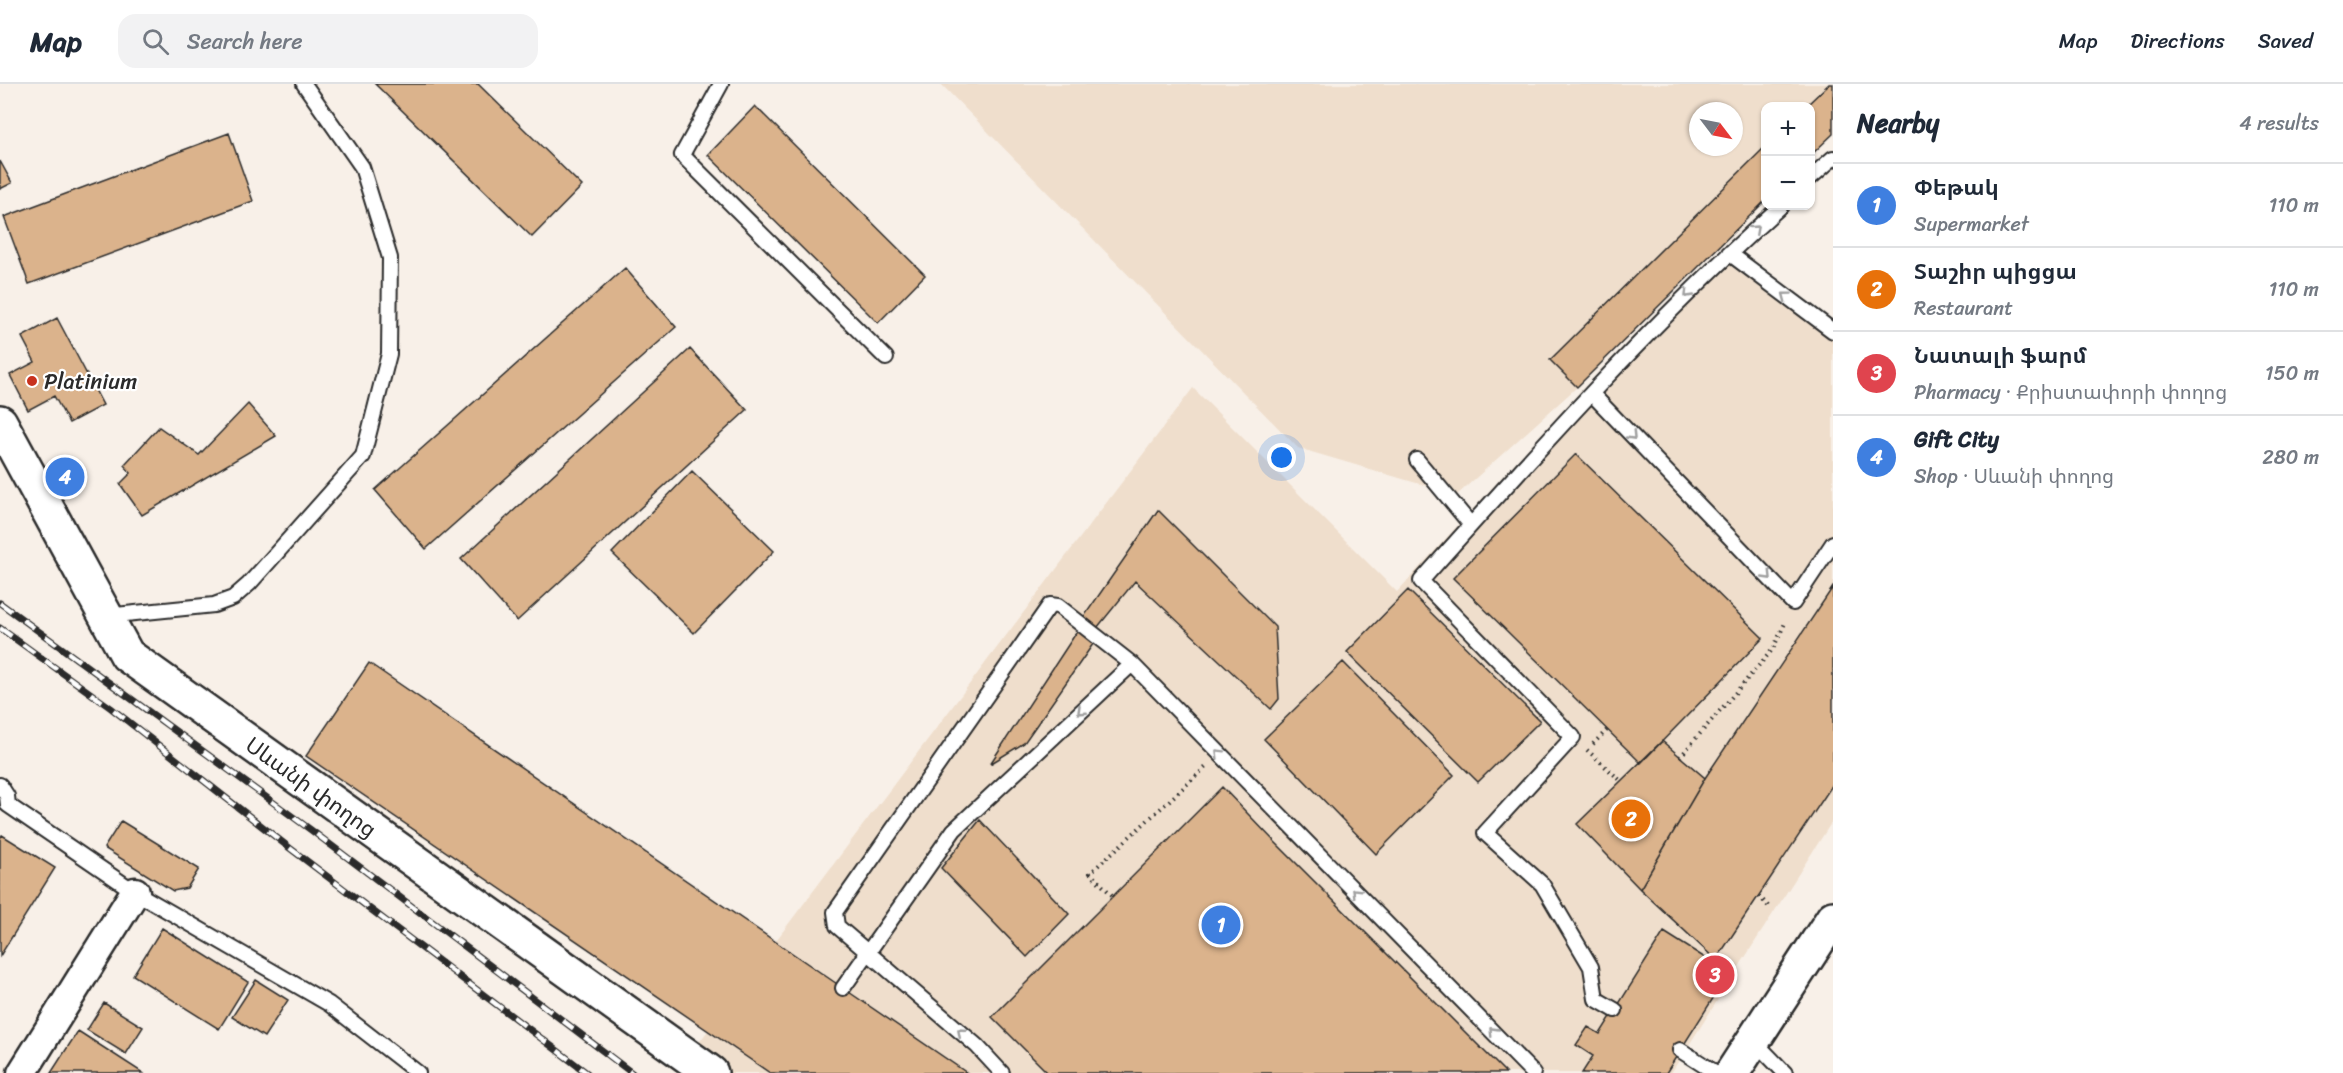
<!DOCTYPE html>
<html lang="en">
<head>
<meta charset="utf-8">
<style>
  body { margin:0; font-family:Sriracha,"Noto Sans Armenian",sans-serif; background:#f2f2f3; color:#1f2937 }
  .controls { position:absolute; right:18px; top:18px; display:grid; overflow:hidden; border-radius:12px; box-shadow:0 2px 4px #0004 }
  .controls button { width:54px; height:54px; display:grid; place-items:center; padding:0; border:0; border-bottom:2px solid #e0e1e3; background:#fff; color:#1f2937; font:30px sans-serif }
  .compass { position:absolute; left:1689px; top:18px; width:54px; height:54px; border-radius:50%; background:#fff; box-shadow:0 2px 4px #0004; rotate:122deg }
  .you { position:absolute; left:1282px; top:374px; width:21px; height:21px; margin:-15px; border:4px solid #fff; border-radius:50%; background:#1a73e8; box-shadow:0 0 0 9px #1a73e833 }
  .badge { display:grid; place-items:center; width:39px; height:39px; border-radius:50%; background:#c8321e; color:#fff; font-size:20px; font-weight:700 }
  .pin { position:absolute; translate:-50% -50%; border:3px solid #fff; box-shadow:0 2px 6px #0006 }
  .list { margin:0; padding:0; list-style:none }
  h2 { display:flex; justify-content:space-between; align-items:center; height:78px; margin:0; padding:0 24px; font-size:26px }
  h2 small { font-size:20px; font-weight:400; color:#747a83 }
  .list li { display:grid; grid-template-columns:39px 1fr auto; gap:18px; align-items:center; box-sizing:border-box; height:84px; padding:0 24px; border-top:2px solid #e0e1e3 }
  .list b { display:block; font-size:22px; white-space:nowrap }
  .list p { margin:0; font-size:20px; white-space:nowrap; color:#747a83 }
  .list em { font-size:20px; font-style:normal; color:#747a83 }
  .icon { flex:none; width:33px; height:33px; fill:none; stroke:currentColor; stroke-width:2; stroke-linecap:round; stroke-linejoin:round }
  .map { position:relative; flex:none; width:1833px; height:989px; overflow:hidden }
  header { display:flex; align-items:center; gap:36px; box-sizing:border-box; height:84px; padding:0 30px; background:#fff; border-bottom:2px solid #e0e1e3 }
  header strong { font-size:28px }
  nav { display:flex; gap:33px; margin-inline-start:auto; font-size:21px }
  .search { width:420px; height:54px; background:#f2f2f3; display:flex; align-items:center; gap:15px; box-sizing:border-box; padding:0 21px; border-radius:18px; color:#747a83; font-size:22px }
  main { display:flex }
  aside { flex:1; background:#fff }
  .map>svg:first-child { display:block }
  .built { fill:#efdecc; fill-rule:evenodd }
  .building { fill:#dbb38c; stroke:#2b2b2b; stroke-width:1.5 }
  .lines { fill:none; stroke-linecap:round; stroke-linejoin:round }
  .service-casing { stroke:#2b2b2b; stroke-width:18 }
  .minor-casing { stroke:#2b2b2b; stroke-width:33 }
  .tertiary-casing { stroke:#2b2b2b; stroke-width:38 }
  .secondary-casing { stroke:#2b2b2b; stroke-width:38 }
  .path { stroke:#2b2b2b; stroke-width:4; stroke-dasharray:1.5 4.5; stroke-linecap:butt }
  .service { stroke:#fff; stroke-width:14 }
  .minor { stroke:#fff; stroke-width:28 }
  .tertiary { stroke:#fff; stroke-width:33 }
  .secondary { stroke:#fff; stroke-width:33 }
  .rail-casing { stroke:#2b2b2b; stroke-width:7 }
  .rail { stroke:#fff; stroke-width:4.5; stroke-dasharray:14; stroke-linecap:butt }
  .oneway { stroke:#a0a0a0 }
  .poi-dot { fill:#c8321e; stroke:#fff; stroke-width:2 }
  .labels { text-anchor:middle; stroke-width:4.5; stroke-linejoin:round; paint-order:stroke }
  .poi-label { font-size:22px; fill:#2b2b2b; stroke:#fff; text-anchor:start }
  .street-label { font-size:22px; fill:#2b2b2b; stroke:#fff }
</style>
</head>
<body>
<header>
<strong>Map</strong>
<div class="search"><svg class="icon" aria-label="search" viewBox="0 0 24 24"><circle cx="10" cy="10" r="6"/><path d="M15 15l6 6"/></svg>Search here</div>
<nav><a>Map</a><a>Directions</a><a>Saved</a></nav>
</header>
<main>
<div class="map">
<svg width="1833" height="989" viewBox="0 0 1833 989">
  <rect width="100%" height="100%" fill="#f8f0e8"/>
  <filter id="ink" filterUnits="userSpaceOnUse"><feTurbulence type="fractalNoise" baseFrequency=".0167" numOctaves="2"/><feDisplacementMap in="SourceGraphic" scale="12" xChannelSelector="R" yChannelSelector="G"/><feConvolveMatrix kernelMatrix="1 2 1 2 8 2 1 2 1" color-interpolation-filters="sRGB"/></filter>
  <g filter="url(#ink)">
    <path class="built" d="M 941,0 L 1833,0 L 1833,50 L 1811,72 L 1810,22 L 1766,22 L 1765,116 L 1577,303 L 1457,411 L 1298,364 ZM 1698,27 L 1734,27 L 1734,63 L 1698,63 Z
      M 1736,166 L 1833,251 L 1833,736 L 1671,989 L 711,989 L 688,973 L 1193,304 L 1397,508 L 1581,307 Z"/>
    <path class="building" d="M 375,0 L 478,0 L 582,102 L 532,153 Z
      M 1829,0 L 1833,0 L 1833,50 L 1810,72 L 1810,22 L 1806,22 Z
      M 755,22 L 925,191 L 878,239 L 708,71 Z
      M 229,49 L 253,117 L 29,200 L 4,133 Z
      M 1766,62 L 1766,116 L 1577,303 L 1550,276 Z
      M 0,77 L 12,99 L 0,105 Z
      M 625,184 L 676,243 L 426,465 L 375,406 Z
      M 57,234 L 103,321 L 69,339 L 54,312 L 28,326 L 10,291 L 35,278 L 22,253 Z
      M 690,265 L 747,326 L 517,537 L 461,475 Z
      M 248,320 L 276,352 L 142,431 L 120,400 L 131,389 L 124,381 L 159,343 L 199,371 Z
      M 1576,370 L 1763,554 L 1641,679 L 1453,494 Z
      M 692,387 L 774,467 L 694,549 L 612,469 Z
      M 1158,426 L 1275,543 L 1279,615 L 1271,625 L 1135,497 L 1097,544 L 1083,534 Z
      M 1833,503 L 1833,700 L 1716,876 L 1640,805 L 1705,694 Z
      M 1408,506 L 1540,637 L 1478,698 L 1347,568 Z
      M 1078,546 L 1093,560 L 1024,659 L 990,680 Z
      M 1343,578 L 1454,691 L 1376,770 L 1264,655 Z
      M 369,579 L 843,904 L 967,989 L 770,989 L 306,672 Z
      M 1662,657 L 1705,694 L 1640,805 L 1577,740 Z
      M 1222,703 L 1275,758 L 1506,989 L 1048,989 L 992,933 Z
      M 980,736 L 1069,830 L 1027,873 L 941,784 Z
      M 121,737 L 199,785 L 187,804 L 173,807 L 104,764 Z
      M 2,751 L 55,784 L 0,872 L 0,754 Z
      M 162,844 L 248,898 L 219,945 L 133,891 Z
      M 1664,848 L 1729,889 L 1666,989 L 1582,989 L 1593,972 L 1576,961 L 1588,943 L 1600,950 Z
      M 256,896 L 288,916 L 264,953 L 232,933 Z
      M 104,919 L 143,943 L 126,970 L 87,946 Z
      M 78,947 L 143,989 L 51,989 Z"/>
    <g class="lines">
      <defs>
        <path id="service" d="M 721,0 L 682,71 L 886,274
          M 1810,94 L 1833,74
          M 1729,169 L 1833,247
          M 1592,310 L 1793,519 L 1833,459
          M 1417,376 L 1471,441
          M 106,532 L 214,521 L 233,514 L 249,500 L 363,372 L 389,270 L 390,174 L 362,83 L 304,0
          M 0,701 L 7,712 L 8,721 L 135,808 L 329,920 L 418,989
          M 843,904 L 954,746 L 1132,580 L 1533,989
          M 1615,926 L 1596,915 L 1591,883 L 1542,800 L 1485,749 L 1573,653 L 1421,497 C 1536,368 1652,238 1781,122
          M 1754,957 L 1785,989
          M 1680,966 L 1716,989
          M 1002,989 L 977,962 L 837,842 L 835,828 L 1050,521 L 1058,522 L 1132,580"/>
        <path id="minor" d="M 22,989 L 135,808"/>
        <g id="tertiary">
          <path id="s1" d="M 0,338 L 127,571 L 711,989"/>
        </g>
        <path id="secondary" d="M 1732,989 L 1833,834"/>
      </defs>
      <use href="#service" class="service-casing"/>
      <use href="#minor" class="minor-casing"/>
      <use href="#tertiary" class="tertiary-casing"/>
      <use href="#secondary" class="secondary-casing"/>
      <path class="path" d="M 1593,660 L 1607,646
        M 1587,666 L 1621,697
        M 1680,673 L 1773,565 L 1786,537
        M 1112,811 L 1090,789 L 1206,683
        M 1759,812 L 1769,823"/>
      <use href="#service" class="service"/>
      <use href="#minor" class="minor"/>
      <use href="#tertiary" class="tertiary"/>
      <use href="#secondary" class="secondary"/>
      <defs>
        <path id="rail" d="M 0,519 L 311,746 L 632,989
          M 0,544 L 111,624 L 291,765 L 587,989"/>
      </defs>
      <use href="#rail" class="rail-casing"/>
      <use href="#rail" class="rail"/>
    </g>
    <defs><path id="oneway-chevron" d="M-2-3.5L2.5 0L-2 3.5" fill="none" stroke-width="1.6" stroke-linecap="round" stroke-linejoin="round" transform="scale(1.5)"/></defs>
    <g class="oneway">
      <use href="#oneway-chevron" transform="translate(1755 145) rotate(-42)"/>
      <use href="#oneway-chevron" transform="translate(1688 210) rotate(134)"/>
      <use href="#oneway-chevron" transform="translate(1786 212) rotate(-143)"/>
      <use href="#oneway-chevron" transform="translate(1632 352) rotate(46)"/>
      <use href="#oneway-chevron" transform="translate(1768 492) rotate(46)"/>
      <use href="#oneway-chevron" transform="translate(1081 627) rotate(137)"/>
      <use href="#oneway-chevron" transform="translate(1219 669) rotate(-135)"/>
      <use href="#oneway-chevron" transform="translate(1356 808) rotate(-135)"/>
      <use href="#oneway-chevron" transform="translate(1493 947) rotate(-134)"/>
      <use href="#oneway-chevron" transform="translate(961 948) rotate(-139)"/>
    </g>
  </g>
  <circle class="poi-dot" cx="32" cy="297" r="6"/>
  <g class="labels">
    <g class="poi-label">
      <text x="44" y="305">Platinium</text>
    </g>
    <g class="street-label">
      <text dy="8" stroke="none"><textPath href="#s1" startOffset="492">Սևանի փողոց</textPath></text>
    </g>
  </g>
</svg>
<div class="controls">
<button>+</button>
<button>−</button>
</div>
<svg class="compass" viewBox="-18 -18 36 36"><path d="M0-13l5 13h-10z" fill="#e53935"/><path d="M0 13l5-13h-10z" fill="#747a83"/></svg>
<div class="you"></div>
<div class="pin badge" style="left:1221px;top:841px;background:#3f7fe0">1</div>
<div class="pin badge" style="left:1631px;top:735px;background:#e8710a">2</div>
<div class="pin badge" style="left:1715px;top:891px;background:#e0444e">3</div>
<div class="pin badge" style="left:65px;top:393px;background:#3f7fe0">4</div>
</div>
<aside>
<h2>Nearby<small>4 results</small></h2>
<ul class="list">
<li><span class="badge" style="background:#3f7fe0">1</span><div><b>Փեթակ</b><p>Supermarket</p></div><em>110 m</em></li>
<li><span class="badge" style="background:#e8710a">2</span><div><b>Տաշիր պիցցա</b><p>Restaurant</p></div><em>110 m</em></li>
<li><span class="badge" style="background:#e0444e">3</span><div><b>Նատալի ֆարմ</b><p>Pharmacy · Քրիստափորի փողոց</p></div><em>150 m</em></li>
<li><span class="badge" style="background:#3f7fe0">4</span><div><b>Gift City</b><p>Shop · Սևանի փողոց</p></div><em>280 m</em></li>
</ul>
</aside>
</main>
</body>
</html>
